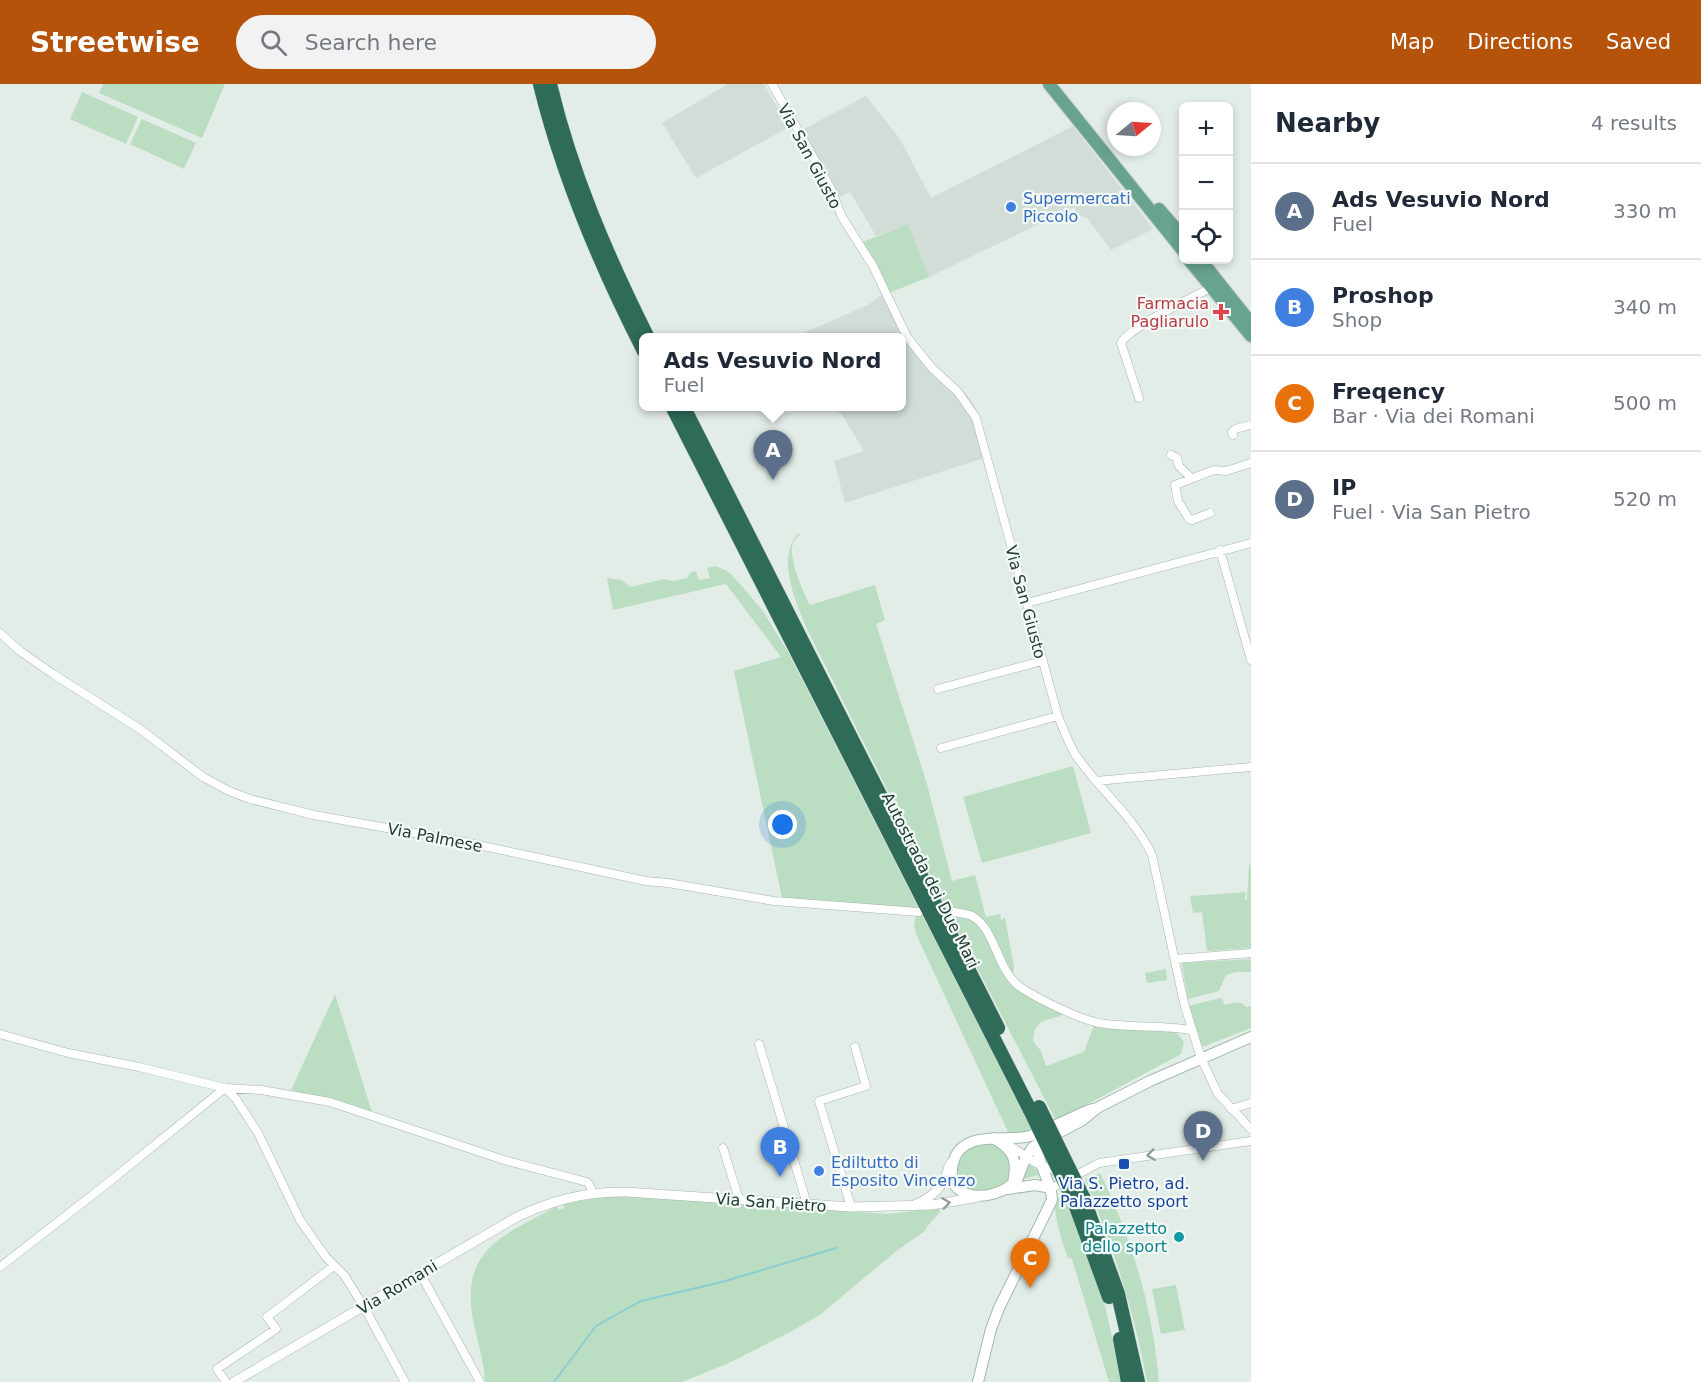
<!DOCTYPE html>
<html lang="en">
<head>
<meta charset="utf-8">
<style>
  body { margin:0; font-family:"DejaVu Sans",sans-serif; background:#f2f2f3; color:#1f2937 }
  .controls { position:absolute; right:18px; top:18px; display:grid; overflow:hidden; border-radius:9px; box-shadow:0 3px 9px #0003 }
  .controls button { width:54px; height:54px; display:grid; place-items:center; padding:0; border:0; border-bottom:2px solid #e0e1e3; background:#fff; color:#1f2937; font:30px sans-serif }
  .compass { position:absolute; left:1107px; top:18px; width:54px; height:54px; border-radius:50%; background:#fff; box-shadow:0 3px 9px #0003; rotate:72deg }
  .you { position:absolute; left:783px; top:741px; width:21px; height:21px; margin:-15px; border:4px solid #fff; border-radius:50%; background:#1a73e8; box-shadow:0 0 0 9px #1a73e833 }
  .badge { display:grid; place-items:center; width:39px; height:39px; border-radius:50%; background:#b45309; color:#fff; font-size:20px; font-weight:700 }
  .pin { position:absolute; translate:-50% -50px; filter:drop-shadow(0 2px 3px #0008) }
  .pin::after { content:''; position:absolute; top:32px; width:21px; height:18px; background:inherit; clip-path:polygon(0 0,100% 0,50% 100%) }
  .popup { position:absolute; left:639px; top:249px; width:267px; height:78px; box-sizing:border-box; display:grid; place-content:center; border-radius:9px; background:#fff; filter:drop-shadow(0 2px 4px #0005); font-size:20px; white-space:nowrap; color:#747a83 }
  .popup b { font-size:22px; color:#1f2937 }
  .popup::after { content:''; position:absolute; left:50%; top:100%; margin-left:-12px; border:12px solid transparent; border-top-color:#fff }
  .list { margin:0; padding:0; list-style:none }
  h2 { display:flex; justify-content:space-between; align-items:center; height:78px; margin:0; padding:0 24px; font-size:26px }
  h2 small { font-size:20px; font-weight:400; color:#747a83 }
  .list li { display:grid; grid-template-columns:39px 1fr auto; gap:18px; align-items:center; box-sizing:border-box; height:96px; padding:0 24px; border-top:2px solid #e0e1e3 }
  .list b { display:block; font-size:22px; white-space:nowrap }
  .list p { margin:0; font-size:20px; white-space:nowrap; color:#747a83 }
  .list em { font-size:20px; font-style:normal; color:#747a83 }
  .icon { flex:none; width:33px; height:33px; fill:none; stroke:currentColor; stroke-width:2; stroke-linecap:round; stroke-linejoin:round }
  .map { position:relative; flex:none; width:1251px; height:1298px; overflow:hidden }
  header { display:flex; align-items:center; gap:36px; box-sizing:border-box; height:84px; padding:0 30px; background:#b45309; color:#fff }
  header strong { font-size:28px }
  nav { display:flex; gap:33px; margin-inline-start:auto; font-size:21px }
  .search { width:420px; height:54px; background:#f2f2f3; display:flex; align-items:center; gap:15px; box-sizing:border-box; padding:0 21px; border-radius:33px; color:#747a83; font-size:22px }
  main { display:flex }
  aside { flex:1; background:#fff }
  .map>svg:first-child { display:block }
  .built { fill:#d1ddd6 }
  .green { fill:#bbdec2 }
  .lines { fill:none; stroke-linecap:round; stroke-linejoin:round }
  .stream { stroke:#8acdd2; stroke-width:2 }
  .minor-casing { stroke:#a5b5ae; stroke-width:9 }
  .tertiary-casing { stroke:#a5b5ae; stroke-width:10 }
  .secondary-casing { stroke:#a1b9ae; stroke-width:12 }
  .primary-casing { stroke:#c1c9c6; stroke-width:14 }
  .motorway-casing { stroke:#c1c9c6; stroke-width:15 }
  .minor { stroke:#fff; stroke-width:8 }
  .tertiary { stroke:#fff; stroke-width:9 }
  .secondary { stroke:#fff; stroke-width:10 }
  .primary { stroke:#67a38e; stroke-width:12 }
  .motorway { stroke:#2e6b59; stroke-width:14 }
  .motorway-bridge-casing { stroke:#c1c9c6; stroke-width:15; stroke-linecap:butt }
  .motorway-bridge { stroke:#2e6b59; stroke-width:14 }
  .oneway { stroke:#909e9a }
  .shop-dot { fill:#3f7fe0; stroke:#f3f9f6; stroke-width:2 }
  .health-dot { fill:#e0444e; stroke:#f3f9f6; stroke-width:2 }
  .transit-dot { fill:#1a4fb4; stroke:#f3f9f6; stroke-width:2 }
  .culture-dot { fill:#0f9aa8; stroke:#f3f9f6; stroke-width:2 }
  .labels { text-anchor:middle; stroke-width:4.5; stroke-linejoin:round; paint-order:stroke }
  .street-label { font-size:16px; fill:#223e34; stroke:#f3f9f6 }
  .shop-label { font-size:16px; fill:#366cbe; stroke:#f3f9f6; text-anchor:start }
  .health-label { font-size:16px; fill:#be3a42; stroke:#f3f9f6; text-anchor:end }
  .transit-label { font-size:16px; fill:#164399; stroke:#f3f9f6 }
  .culture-label { font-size:16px; fill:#0d838f; stroke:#f3f9f6; text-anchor:end }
</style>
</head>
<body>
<header>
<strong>Streetwise</strong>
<div class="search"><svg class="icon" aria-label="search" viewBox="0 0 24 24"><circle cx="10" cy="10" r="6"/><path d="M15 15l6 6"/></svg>Search here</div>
<nav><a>Map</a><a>Directions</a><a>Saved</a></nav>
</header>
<main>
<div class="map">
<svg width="1251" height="1298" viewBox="0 0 1251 1298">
  <rect width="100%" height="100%" fill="#e3ede7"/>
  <path class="built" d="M 728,0 L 764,0 L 789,43 L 696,94 L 662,39 Z
    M 866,12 L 900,55 L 931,114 L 1073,42 L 1153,145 L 1111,166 L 1087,134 L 1078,131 L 1074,123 L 929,193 L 908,140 L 876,152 L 850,108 L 838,114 L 802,46 Z
    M 887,207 L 912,254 L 922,268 L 964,307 L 974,321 L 980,334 L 990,372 L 845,419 L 834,377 L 864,367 L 841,329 L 838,329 L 834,323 L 902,322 L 902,254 L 792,254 L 868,221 Z"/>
  <path class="green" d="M 103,0 L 225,0 L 202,54 L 99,9 Z
    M 82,8 L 138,33 L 126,60 L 70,35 Z
    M 142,35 L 196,59 L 184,85 L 130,60 Z
    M 908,140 L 929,193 L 889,209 L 863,158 Z
    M 798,450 L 801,450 C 798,452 796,454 794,457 C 786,470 803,508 810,521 L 875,501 L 885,536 L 876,540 L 927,700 L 952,797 L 975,791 L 986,833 L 1000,830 L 1001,836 L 1005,834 L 1014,882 L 1013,892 C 1001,870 990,840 966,827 C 960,824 954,826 947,826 L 808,547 C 797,521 775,474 798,450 Z
    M 716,482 L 727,487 L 733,492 L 763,527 L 788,568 L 919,825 L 782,814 L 734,587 L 781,573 L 726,500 L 613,526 L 607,494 L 621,496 L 631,503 L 664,495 L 673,497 L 687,494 L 691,488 L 696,487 L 699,496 L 710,494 L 707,484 Z
    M 1073,682 L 1091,749 L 982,779 L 963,713 Z
    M 1249,780 L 1251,781 L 1251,864 L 1207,867 L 1202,828 L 1193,829 L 1190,813 L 1192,812 L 1246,808 L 1245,816 L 1247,816 Z
    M 916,831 L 922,831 L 1032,1046 L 1009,1050 L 916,850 L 914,842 Z
    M 959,832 C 998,842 987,876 1010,899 C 1025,913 1049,920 1067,929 C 1051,938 1035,931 1033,957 L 1041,967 L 1046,982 L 1084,968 L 1094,941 L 1176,948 L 1184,958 L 1181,970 L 1073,1028 L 1055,1035 L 951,833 Z
    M 1251,875 L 1251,888 L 1236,888 L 1226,891 L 1219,907 L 1188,915 L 1182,881 L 1183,879 Z
    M 1166,885 L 1167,896 L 1147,899 L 1145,889 Z
    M 335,910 L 372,1028 L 291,1006 Z
    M 1220,914 L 1222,914 L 1225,921 C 1233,920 1240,915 1246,923 L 1251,922 L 1251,944 L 1205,962 L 1200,962 L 1188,922 Z
    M 989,1060 C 1008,1063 1011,1074 1011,1092 L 999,1103 L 975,1109 L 958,1100 C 953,1071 960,1064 989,1060 Z
    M 1027,1077 L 1041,1090 L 1021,1096 Z
    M 1100,1089 C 1132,1154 1153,1225 1159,1298 L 1147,1298 C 1134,1226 1113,1163 1085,1095 Z
    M 1063,1105 L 1091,1177 L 1102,1208 L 1122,1298 L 1109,1298 L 1072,1175 L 1068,1174 C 1064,1163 1052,1129 1056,1118 C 1058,1114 1061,1109 1063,1105 Z
    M 627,1112 L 887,1130 L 939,1124 L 940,1128 L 926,1144 L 926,1146 L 894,1169 L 821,1230 L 792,1247 L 729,1279 L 682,1298 L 485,1298 C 484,1277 477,1256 473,1235 C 460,1163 506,1151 557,1122 L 559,1126 L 564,1124 L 563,1120 L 596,1114 Z
    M 1176,1201 L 1185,1246 L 1161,1250 L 1152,1205 Z"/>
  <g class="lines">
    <path class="stream" d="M 554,1298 L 596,1242 L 641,1217 L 722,1198 L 836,1164"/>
    <defs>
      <path id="minor" d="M 772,0 L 831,105 L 842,133 L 873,182 L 907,253 L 932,284 L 958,308 L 976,334 L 1058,632 C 1063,644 1068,658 1075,670 C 1099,706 1134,732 1152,771 L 1184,919 L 1201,974 L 1218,1010 L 1251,1045
        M 1139,314 L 1121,259 C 1131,242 1192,214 1212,203
        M 1233,351 L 1232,348 L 1235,345 L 1251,341
        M 1171,371 L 1177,374 L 1179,382 L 1191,394
        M 1210,429 L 1192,436 L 1189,435 L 1178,417 L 1175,401 L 1214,386 L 1226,387 L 1251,379
        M 1220,466 L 1251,576
        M 1027,519 L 1251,459
        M 0,549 L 20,567 L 53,590 L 140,645 L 203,693 L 229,707 L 250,715 L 314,731 L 460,757 L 646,797 L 668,799 L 774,817 L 919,828
        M 938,605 L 1042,577
        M 941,664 L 1058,632
        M 1096,697 L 1251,683
        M 954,828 C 959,829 967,830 972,832 C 996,845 996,885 1020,903 C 1038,915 1079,935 1099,939 C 1130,944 1161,941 1191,946
        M 1176,875 L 1251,869
        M 0,950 L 68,969 L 139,983 L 225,1004 L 261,1006 L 330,1018 L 504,1076 L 587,1098 L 589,1100 L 593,1109
        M 759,960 L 807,1120
        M 225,1004 L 236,1015 L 258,1049 L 300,1136 L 326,1173 L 344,1191 L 364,1223 L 405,1298
        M 1231,1025 L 1251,1019
        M 1006,1062 L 1012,1063 L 1034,1078 L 1061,1089
        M 723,1064 L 739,1115
        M 1052,1104 L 1099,1079 L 1251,1057
        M 851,1123 L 819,1017 L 866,1002 L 855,963
        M 0,1183 L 104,1102 L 225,1004
        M 420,1189 L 480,1298
        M 226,1298 L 217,1285 L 276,1245 L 267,1233 L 334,1182"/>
      <path id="tertiary" d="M 916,1120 C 929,1115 941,1105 946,1092 C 948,1086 948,1082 952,1078
        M 234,1298 L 515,1134 C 551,1116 586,1107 626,1108 L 851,1123 L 932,1121 L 978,1113"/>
      <path id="secondary" d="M 993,1054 C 1014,1066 1018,1076 1013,1099 C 992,1119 943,1118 953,1079 C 962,1044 1006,1059 1030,1052 C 1050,1045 1070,1034 1089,1026 L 1097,1024
        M 1017,1096 L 1026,1073 L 1033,1063 L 1039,1059 L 1081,1037 L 1097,1024 L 1150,997 L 1251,953
        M 1008,1105 L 1035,1101 L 1052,1104
        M 978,1298 L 991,1245 L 999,1224 L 1052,1116 C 1052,1096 1034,1078 1039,1059"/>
      <path id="primary" d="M 1049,0 L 1184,168
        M 1159,125 L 1184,154
        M 1189,176 L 1251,252
        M 1201,176 L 1251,239"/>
      <path id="motorway" d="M 540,0 C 563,94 600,181 644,267
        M 550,0 C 571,89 607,172 648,254
        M 672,322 L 1030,1026
        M 683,322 L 998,944
        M 1083,1113 L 1118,1210 L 1138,1298
        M 1074,1117 L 1109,1213
        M 1120,1255 L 1128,1298"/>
    </defs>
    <use href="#minor" class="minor-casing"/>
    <use href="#tertiary" class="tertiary-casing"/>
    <use href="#secondary" class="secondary-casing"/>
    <use href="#primary" class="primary-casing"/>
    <use href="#motorway" class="motorway-casing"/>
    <use href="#minor" class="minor"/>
    <use href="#tertiary" class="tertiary"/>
    <use href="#secondary" class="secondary"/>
    <use href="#primary" class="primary"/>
    <use href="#motorway" class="motorway"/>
    <defs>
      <path id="motorway-bridge" d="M 1039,1023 L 1083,1113
        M 1030,1026 L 1074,1117"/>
    </defs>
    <use href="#motorway-bridge" class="motorway-bridge-casing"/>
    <use href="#motorway-bridge" class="motorway-bridge"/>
  </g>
  <defs><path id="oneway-chevron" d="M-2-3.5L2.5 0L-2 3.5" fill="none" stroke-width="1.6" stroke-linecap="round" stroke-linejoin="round" transform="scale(1.5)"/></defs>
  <g class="oneway">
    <use href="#oneway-chevron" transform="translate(1151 1071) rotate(172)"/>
    <use href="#oneway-chevron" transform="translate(946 1119) rotate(-8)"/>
  </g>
  <g class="shop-dot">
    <circle cx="1011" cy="123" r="6"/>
    <circle cx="819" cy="1087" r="6"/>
  </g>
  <path class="health-dot" d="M1218 219h6v6h6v6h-6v6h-6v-6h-6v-6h6z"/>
  <rect class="transit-dot" x="1118" y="1074" width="12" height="12" rx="3"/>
  <circle class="culture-dot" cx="1179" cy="1153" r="6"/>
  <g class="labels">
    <g class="street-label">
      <text transform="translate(810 72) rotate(62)" y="6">Via San Giusto</text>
      <text transform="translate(1026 518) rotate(75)" y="6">Via San Giusto</text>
      <text transform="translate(435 753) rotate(11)" y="6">Via Palmese</text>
      <text transform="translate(931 796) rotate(63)" y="6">Autostrada dei Due Mari</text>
      <text transform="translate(771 1118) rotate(4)" y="6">Via San Pietro</text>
      <text transform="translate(397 1203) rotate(-31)" y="6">Via Romani</text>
    </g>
    <g class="shop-label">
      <text x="1023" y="120">Supermercati<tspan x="1023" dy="18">Piccolo</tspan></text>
      <text x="831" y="1084">Ediltutto di<tspan x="831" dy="18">Esposito Vincenzo</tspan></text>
    </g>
    <g class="health-label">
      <text x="1209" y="225">Farmacia<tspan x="1209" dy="18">Pagliarulo</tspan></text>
    </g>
    <g class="transit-label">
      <text x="1124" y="1105">Via S. Pietro, ad.<tspan x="1124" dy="18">Palazzetto sport</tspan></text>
    </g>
    <g class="culture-label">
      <text x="1167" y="1150">Palazzetto<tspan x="1167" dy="18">dello sport</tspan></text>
    </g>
  </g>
</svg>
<div class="controls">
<button>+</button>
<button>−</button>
<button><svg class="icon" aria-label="locate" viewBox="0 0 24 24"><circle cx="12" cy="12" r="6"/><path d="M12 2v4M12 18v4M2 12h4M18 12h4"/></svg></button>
</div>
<svg class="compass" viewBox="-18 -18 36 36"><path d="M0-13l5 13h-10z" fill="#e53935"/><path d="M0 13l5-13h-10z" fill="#747a83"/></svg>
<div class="you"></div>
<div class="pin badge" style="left:773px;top:396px;background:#5c6f8a">A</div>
<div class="popup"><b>Ads Vesuvio Nord</b>Fuel</div>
<div class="pin badge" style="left:780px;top:1093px;background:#3f7fe0">B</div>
<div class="pin badge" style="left:1030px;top:1204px;background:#e8710a">C</div>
<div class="pin badge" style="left:1203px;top:1077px;background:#5c6f8a">D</div>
</div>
<aside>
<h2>Nearby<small>4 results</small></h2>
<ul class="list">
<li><span class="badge" style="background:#5c6f8a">A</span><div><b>Ads Vesuvio Nord</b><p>Fuel</p></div><em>330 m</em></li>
<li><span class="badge" style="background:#3f7fe0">B</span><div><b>Proshop</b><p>Shop</p></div><em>340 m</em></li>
<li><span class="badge" style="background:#e8710a">C</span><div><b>Freqency</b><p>Bar · Via dei Romani</p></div><em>500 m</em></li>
<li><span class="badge" style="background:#5c6f8a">D</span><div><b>IP</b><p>Fuel · Via San Pietro</p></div><em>520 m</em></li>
</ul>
</aside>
</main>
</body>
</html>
